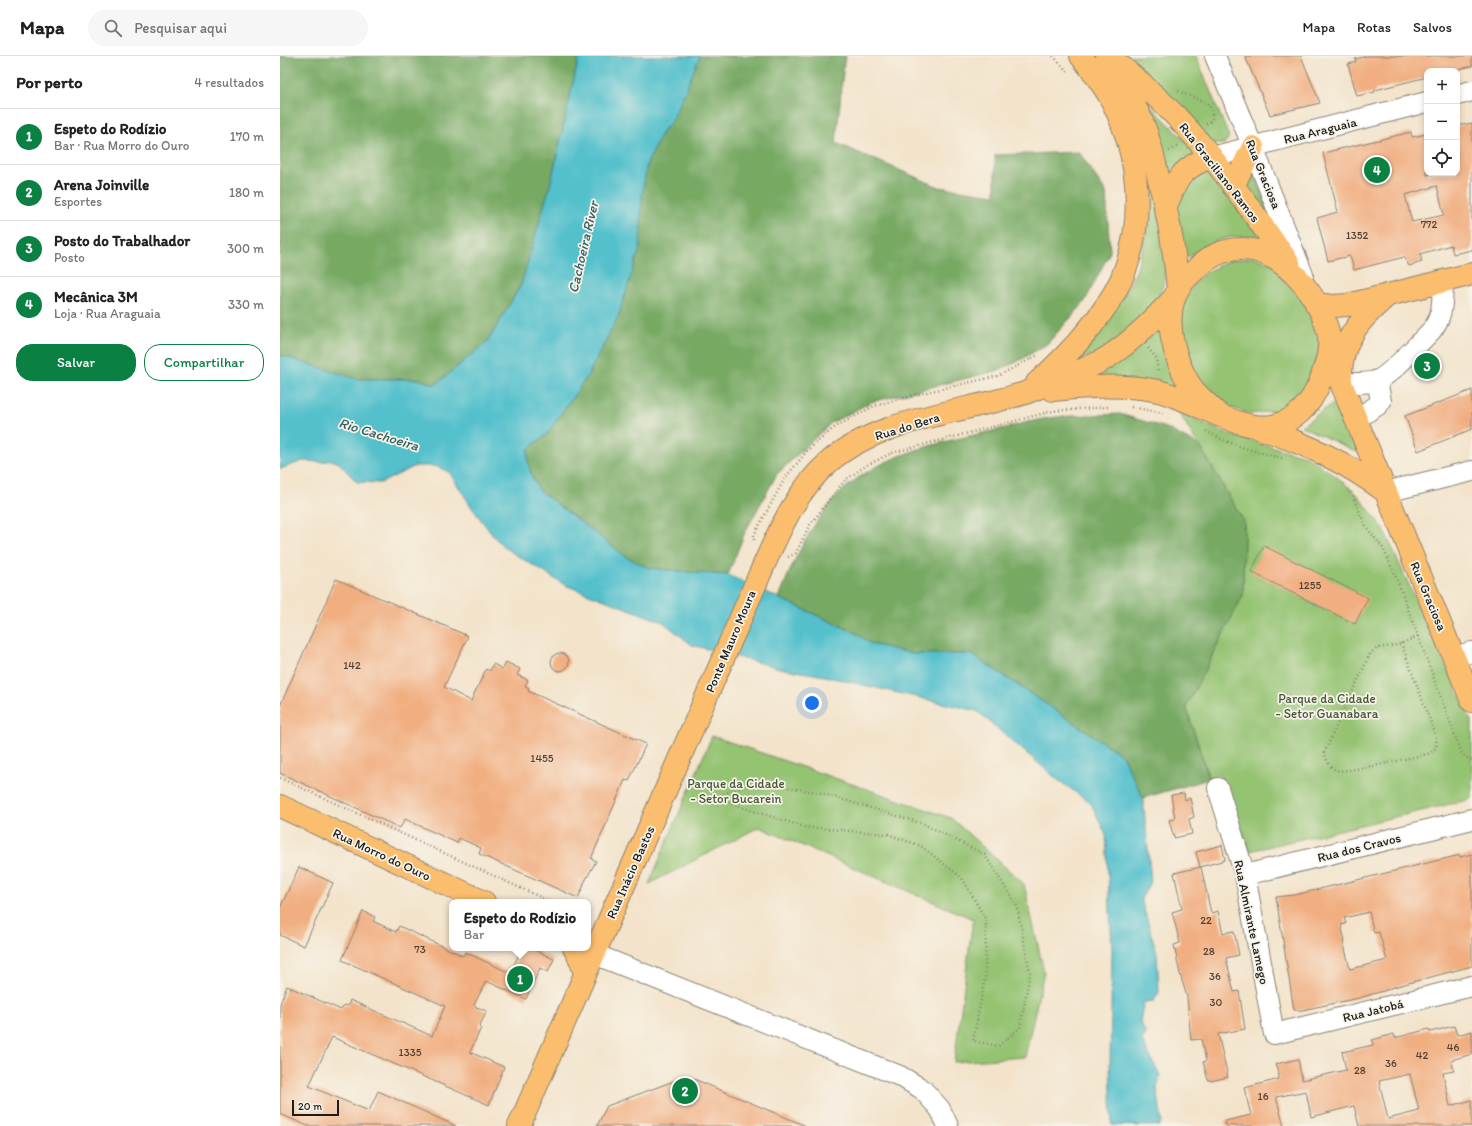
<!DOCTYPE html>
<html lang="pt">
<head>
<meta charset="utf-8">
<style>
  body { margin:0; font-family:Itim,sans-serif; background:#f6f6f6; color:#202124 }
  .controls { position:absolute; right:12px; top:12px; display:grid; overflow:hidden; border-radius:8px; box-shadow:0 2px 6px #0003 }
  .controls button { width:36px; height:36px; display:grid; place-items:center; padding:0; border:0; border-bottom:1px solid #e0e0e0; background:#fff; color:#202124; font:20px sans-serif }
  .scale { position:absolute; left:12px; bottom:10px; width:47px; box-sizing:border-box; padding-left:4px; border:2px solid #1c1c1c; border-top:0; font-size:11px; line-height:14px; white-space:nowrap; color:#1c1c1c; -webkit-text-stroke:3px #f7f3e8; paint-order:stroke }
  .you { position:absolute; left:532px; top:647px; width:14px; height:14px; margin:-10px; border:3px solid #fff; border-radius:50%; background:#1a73e8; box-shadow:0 0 0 6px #1a73e833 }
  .badge { display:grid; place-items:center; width:26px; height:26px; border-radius:50%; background:#0b8043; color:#fff; font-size:13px; font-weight:700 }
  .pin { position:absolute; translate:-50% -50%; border:2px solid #fff; box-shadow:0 1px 4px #0006 }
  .popup { position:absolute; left:169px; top:843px; width:142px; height:52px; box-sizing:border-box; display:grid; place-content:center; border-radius:8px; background:#fff; filter:drop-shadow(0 1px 3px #0005); font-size:13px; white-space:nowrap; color:#757577 }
  .popup b { font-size:15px; color:#202124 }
  .popup::after { content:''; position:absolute; left:50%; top:100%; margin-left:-8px; border:8px solid transparent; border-top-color:#fff }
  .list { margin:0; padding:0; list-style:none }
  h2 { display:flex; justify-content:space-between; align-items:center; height:52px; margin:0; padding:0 16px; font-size:17px }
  h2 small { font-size:13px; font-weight:400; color:#757577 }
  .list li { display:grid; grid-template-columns:26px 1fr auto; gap:12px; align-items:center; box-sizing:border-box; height:56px; padding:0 16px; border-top:1px solid #e0e0e0 }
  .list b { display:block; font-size:15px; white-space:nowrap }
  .list p { margin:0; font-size:13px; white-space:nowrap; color:#757577 }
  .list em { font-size:13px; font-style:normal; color:#757577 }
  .actions { display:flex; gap:8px; padding:12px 16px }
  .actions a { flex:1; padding:9px 0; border:1px solid #0b8043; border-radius:16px; text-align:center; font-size:14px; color:#0b8043 }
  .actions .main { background:#0b8043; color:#fff }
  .icon { flex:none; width:22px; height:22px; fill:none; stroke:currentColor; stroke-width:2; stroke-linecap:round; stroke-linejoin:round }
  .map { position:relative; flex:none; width:1192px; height:1070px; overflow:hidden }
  header { display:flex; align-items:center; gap:24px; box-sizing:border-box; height:56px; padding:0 20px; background:#fff; border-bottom:1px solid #e0e0e0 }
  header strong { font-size:19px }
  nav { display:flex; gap:22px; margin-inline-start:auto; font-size:14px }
  .search { width:280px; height:36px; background:#f6f6f6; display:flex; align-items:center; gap:10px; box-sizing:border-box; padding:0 14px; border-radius:22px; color:#757577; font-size:15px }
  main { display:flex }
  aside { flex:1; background:#fff }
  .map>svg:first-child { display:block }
  .green { fill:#94c372; stroke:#587047 }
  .forest { fill:#77a964; stroke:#4a6240 }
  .water { fill:#53c0cc; stroke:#386e74 }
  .building { fill:#f1ae80; fill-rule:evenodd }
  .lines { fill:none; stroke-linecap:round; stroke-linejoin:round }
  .minor-casing { stroke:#888073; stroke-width:22 }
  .major-casing { stroke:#888073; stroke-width:24 }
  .path { stroke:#888073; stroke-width:2.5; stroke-dasharray:1 3; stroke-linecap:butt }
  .minor { stroke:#fff; stroke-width:20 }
  .major { stroke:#fbbe6e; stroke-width:22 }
  .labels { text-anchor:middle; stroke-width:3.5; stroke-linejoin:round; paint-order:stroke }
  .number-label { font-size:11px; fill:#514035 }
  .street-label { font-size:13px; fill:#1c1c1c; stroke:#f7f3e8 }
  .park-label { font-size:13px; fill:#46563a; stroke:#f7f3e8 }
  .water-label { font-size:14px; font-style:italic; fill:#325e62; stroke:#f7f3e8 }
</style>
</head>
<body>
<header>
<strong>Mapa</strong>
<div class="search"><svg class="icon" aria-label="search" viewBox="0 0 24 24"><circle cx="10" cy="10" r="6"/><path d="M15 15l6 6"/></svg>Pesquisar aqui</div>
<nav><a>Mapa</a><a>Rotas</a><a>Salvos</a></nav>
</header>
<main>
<aside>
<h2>Por perto<small>4 resultados</small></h2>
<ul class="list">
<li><span class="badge">1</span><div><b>Espeto do Rodízio</b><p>Bar · Rua Morro do Ouro</p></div><em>170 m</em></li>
<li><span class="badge">2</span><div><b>Arena Joinville</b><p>Esportes</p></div><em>180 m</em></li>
<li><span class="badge">3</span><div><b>Posto do Trabalhador</b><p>Posto</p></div><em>300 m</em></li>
<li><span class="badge">4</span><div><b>Mecânica 3M</b><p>Loja · Rua Araguaia</p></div><em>330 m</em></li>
</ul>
<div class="actions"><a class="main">Salvar</a><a>Compartilhar</a></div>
</aside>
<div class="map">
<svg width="1192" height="1070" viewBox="0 0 1192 1070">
  <rect width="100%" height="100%" fill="#f7f3e8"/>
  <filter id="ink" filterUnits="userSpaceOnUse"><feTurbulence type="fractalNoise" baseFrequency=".025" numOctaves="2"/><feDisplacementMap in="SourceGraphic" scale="8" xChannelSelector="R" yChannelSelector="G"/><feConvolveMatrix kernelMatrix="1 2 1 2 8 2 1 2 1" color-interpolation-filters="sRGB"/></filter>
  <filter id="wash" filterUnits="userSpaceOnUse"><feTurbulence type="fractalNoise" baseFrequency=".012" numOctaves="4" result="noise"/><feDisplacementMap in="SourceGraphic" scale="16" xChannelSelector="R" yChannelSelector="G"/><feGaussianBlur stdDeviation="0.9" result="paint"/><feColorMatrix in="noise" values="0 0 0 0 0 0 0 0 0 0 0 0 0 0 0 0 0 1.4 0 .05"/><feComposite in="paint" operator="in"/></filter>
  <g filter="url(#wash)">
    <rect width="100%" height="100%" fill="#f3e3ca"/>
    <path class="green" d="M 839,0 L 916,0 L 949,81 L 944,88 L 932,88 Z
      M 861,44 L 873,52 L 920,100 L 891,123 L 873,70 Z
      M 970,104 L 990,160 L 964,123 Z
      M 872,114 L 889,210 L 885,224 L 877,244 L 864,262 L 825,293 L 785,312 L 812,287 L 843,241 L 857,213 L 867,172 L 868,132 L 865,115 Z
      M 931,116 L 980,181 C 963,179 946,181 931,187 C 921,192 913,198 904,203 L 897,159 C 898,147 905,132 914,125 C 918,120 925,118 931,116 Z
      M 974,201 L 996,210 L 1039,263 L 1042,291 L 1023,340 L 999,354 L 971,358 L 944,350 L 922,333 L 901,296 L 898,270 L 904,242 L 922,219 L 947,205 Z
      M 884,266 L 903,332 L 797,324 Z
      M 1055,346 L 1058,347 L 1079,397 L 1021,370 Z
      M 898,355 L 951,379 L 1028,401 L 1057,421 L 1078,439 L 1103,472 L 1192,667 L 1192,743 L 970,795 L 939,718 L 929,723 L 906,651 L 963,539 L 964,466 Z
      M 432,680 L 671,762 L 744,828 L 764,916 L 745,1001 L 674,1006 L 693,863 L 479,771 L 369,828 Z"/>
    <path class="forest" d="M 0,0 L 299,0 L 271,126 L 241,229 L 208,285 L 155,329 L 139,323 L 77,323 L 0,299 Z
      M 420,0 L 566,0 L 564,6 L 556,87 L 659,131 L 715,139 L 715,99 L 799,96 L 826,136 L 830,196 L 804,247 L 767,288 L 737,306 L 716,315 L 591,346 L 551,367 L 497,418 L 465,476 L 448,519 L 418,517 L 369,512 L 347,502 L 260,435 C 251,420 247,411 248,393 L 267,378 L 308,319 L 338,261 L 362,140 L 367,108 L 382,76 L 392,65 Z
      M 840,358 L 886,372 L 920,390 L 964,466 L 963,539 L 906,651 L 929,723 L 863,742 L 842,699 L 691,598 L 634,598 L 591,588 L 576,577 L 499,542 C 512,506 534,462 561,436 C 603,396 663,386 717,374 C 737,369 757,363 777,361 C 798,359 819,359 840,358 Z"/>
    <path class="water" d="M 299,0 L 420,0 L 392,65 L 382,76 L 367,108 L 362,140 L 360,192 L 338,261 L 308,319 L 267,378 L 248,393 C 247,411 251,420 260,435 L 348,502 L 369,512 L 418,517 L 448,519 L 576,577 L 591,588 L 634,598 L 691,598 L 842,699 L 863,742 L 871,825 L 861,843 L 877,897 L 879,936 L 874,945 L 864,946 L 860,965 L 866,978 L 862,985 L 880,1020 L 877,1032 L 882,1066 L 879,1070 L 832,1069 L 830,1009 L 832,893 L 826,779 L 811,747 L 778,724 L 697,655 L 544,620 L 499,612 L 412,589 L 383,566 L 285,529 L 225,492 L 214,481 L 193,453 L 169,416 L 155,410 L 135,410 L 101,427 L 77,426 L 59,407 L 51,404 L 42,406 L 23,405 L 0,413 L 0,299 L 77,323 L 139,323 L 155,329 L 208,285 L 241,229 L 271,126 Z"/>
    <g id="blocks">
      <path class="building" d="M 965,0 L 1021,0 L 1040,47 L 990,59 Z
        M 1087,0 L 1192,0 L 1192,10 L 1172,15 L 1147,15 L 1147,21 L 1095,34 L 1095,36 L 1077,40 L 1068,8 L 1076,6 L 1075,3 Z
        M 1192,67 L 1192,194 L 1173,198 L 1171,189 L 1140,198 L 1142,206 L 1129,210 L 1124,201 L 1074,214 L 1070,200 L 1048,205 L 1037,162 L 1058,156 L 1043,97 L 1131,76 L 1132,81 L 1147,78 L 1147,119 L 1157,117 L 1177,117 L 1177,70 ZM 1157,130 L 1164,159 L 1132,166 L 1125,139 Z
        M 1192,334 L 1192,373 L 1138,395 L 1125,360 Z
        M 984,490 L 1088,542 L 1075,568 L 971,516 Z
        M 56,523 L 188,580 L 164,631 L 191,645 L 206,613 L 210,615 L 213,608 L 223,613 L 226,606 L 240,613 L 237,619 L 248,624 L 245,630 L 249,632 L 248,635 L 366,688 L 349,725 L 345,724 L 311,803 L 316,805 L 303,829 L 304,829 L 298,842 L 199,798 L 201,792 L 179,782 L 177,787 L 125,763 L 120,772 L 0,717 L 0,650 Z
        M271 606a9 9 0 1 1 18 0a9 9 0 1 1-18 0Z
        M 904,737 L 905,744 L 910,742 L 914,761 L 909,763 L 912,778 L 894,782 L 889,764 L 895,763 L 891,739 Z
        M 942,789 L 945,804 L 920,811 L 916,796 Z
        M 1192,798 L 1192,910 L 1110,932 L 1110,933 L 1079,942 L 1022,954 L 1014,954 L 996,841 L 1015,839 L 1180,799 L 1180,801 ZM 1089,856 L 1094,877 L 1099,876 L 1107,904 L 1070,913 L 1063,885 L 1065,885 L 1061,869 L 1066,868 L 1064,862 Z
        M 19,811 L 53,827 L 24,890 L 0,879 L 0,852 Z
        M 921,811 L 931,857 L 938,855 L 943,877 L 954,875 L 959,899 L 946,902 L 954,936 L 959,935 L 965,973 L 938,978 L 948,1021 L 931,1025 L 931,1024 L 928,1024 L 923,1006 L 926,1005 L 921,983 L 911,984 L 907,941 L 900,918 L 894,889 L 900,887 L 892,856 L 902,853 L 894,817 Z
        M 83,855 L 95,861 L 93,865 L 116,876 L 119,870 L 183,900 L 185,896 L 230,917 L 242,892 L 250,892 L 274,903 L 268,916 L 260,912 L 246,943 L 206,925 L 194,949 L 196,950 L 196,951 L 207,955 L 199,971 L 201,972 L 190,996 L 224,1011 L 209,1049 L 52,981 L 29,1030 L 89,1055 L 98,1035 L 176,1070 L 28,1070 L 0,1058 L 0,948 L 7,930 L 61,954 L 64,949 L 68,950 L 70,944 L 152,980 L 165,950 L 62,904 Z
        M 1174,970 L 1177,979 L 1192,975 L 1192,998 L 1171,1004 L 1174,1015 L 1163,1017 L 1170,1050 L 1192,1044 L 1192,1070 L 1079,1070 L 1074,1050 L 1031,1061 L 1026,1035 L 996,1041 L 1004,1070 L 946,1070 L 945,1065 L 971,1059 L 964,1032 L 999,1023 L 996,1008 L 1018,1003 L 1022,1024 L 1066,1014 L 1062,996 L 1093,989 L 1092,984 L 1114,978 L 1115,982 L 1149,973 L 1150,976 ZM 1130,1018 L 1139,1055 L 1108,1063 L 1099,1025 Z
        M 407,1020 L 526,1070 L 317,1070 L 327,1050 Z"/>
    </g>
  </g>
  <g filter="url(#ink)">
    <use href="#blocks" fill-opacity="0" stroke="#888073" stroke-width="1"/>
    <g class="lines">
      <defs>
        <path id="minor" d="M 935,0 L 973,91 L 1023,219
          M 1177,39 L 1192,35
          M 932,101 L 1147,46
          M 1061,327 C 1072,327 1085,328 1096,325 C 1110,320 1139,287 1151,275 C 1164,260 1162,244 1163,226
          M 1076,363 L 1098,349 L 1101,345 L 1097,324
          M 1106,436 L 1192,415
          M 1174,601 L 1192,596
          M 938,732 L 965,819 L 994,978 L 1192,930
          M 965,819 L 1192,763
          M 314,898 L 620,1020 L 642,1033 L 660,1053 L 668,1070"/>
        <path id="major" d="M 827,0 C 840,8 851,19 863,29 C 922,79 964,145 1009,207
          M 823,11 C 833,21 843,32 851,44 C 865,65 871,91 877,116 C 887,154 895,194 898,234
          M 953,130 L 973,91
          M 885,153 C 896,124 901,111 932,101
          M 1107,240 C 1078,265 1059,286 1061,327 L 1192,645
          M 1036,248 L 1053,250 L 1068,249 L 1192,218
          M 757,327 C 788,299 823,262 841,224 C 866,167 860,100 832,45 C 824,29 812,14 801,0
          M 773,334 C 806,331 840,328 873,334 C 910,340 960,379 996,369 C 1024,362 1038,336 1045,311 C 1048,301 1050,290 1049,280 C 1042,242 1002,192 961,193 C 943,193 928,201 915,214 C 908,220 901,227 897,235 C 883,264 894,303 910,329 C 917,340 929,349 939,359
          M 979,372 C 1026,388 1066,406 1106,436
          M 0,750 L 204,846
          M 294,892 C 300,901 303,908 305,919
          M 239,1070 L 479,520 C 497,479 515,435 550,405 C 602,361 684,357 748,336 C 759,332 770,327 781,322 C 797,316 814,310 828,301 C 854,284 874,263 895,241"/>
      </defs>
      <use href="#minor" class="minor-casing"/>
      <use href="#major" class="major-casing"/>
      <path class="path" d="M 773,0 L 788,16
        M 898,35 L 927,47 L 932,54 L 932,64 L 926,68
        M 889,95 L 899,90
        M 868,292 L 876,302 L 878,316
        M 851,351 L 883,357
        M 926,375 C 950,389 976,396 1002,402
        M 1071,436 L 1086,471 L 1103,492 L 1118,526 L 1182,698 L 1192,705
        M 474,484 L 474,479 L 505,422 L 527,395 L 555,371 L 594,350 L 634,339 L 718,320 L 758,299
        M 508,501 L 516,497 L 529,470 L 565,424 L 587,409 L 612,397 L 773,355 L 828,351
        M 1121,587 L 1155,678 C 1158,688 1157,694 1147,698 C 1133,701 1065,718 1056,714 C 1049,711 1046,703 1044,697 L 1090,598 C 1098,589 1106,592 1117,589 C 1124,587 1131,583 1138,580
        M 0,722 L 271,846
        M 477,726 L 541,737 L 644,768 L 705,799 L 737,850 L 750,917 L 740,972 L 718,990 L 693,985 L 705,923 L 706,864 L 682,822 L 641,790 L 607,778 L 525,771 L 473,755 L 435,741 Z"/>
      <use href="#minor" class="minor"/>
      <use href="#major" class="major"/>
    </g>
  </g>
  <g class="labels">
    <g class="number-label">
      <text x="1149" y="172">772</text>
      <text x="1077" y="183">1352</text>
      <text x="1030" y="533">1255</text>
      <text x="72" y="613">142</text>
      <text x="262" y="706">1455</text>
      <text x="926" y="868">22</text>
      <text x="140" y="897">73</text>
      <text x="929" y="899">28</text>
      <text x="935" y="924">36</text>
      <text x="936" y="950">30</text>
      <text x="1173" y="995">46</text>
      <text x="130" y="1000">1335</text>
      <text x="1142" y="1003">42</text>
      <text x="1111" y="1011">36</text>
      <text x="1080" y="1018">28</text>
      <text x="983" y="1044">16</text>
    </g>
    <g class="street-label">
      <text transform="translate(1040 74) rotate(-14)" y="5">Rua Araguaia</text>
      <text transform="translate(940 116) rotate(52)" y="5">Rua Graciliano Ramos</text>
      <text transform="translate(984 118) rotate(68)" y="5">Rua Graciosa</text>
      <text transform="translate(627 370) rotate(-17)" y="5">Rua do Bera</text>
      <text transform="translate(1149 540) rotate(67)" y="5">Rua Graciosa</text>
      <text transform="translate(450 585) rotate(-67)" y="5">Ponte Mauro Moura</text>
      <text transform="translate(1079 791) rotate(-14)" y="5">Rua dos Cravos</text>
      <text transform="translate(102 798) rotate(25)" y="5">Rua Morro do Ouro</text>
      <text transform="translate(350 816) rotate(-66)" y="5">Rua Inácio Bastos</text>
      <text transform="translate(972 866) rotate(78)" y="5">Rua Almirante Lamego</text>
      <text transform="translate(1093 954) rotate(-14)" y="5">Rua Jatobá</text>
    </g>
    <g class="park-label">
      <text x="1047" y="647">Parque da Cidade<tspan x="1047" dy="15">- Setor Guanabara</tspan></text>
      <text x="456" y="732">Parque da Cidade<tspan x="456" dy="15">- Setor Bucarein</tspan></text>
    </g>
    <g class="water-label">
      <text transform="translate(303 191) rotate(-77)" y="5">Cachoeira River</text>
      <text transform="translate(99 378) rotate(17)" y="5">Rio Cachoeira</text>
    </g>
  </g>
</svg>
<div class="controls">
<button>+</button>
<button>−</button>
<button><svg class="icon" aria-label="locate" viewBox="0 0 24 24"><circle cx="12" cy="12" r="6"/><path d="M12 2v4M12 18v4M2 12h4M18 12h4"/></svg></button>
</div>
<div class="scale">20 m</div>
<div class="you"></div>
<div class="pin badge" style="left:240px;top:923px">1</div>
<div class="popup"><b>Espeto do Rodízio</b>Bar</div>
<div class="pin badge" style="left:405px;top:1035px">2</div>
<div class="pin badge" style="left:1147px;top:310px">3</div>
<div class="pin badge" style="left:1097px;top:114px">4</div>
</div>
</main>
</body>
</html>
